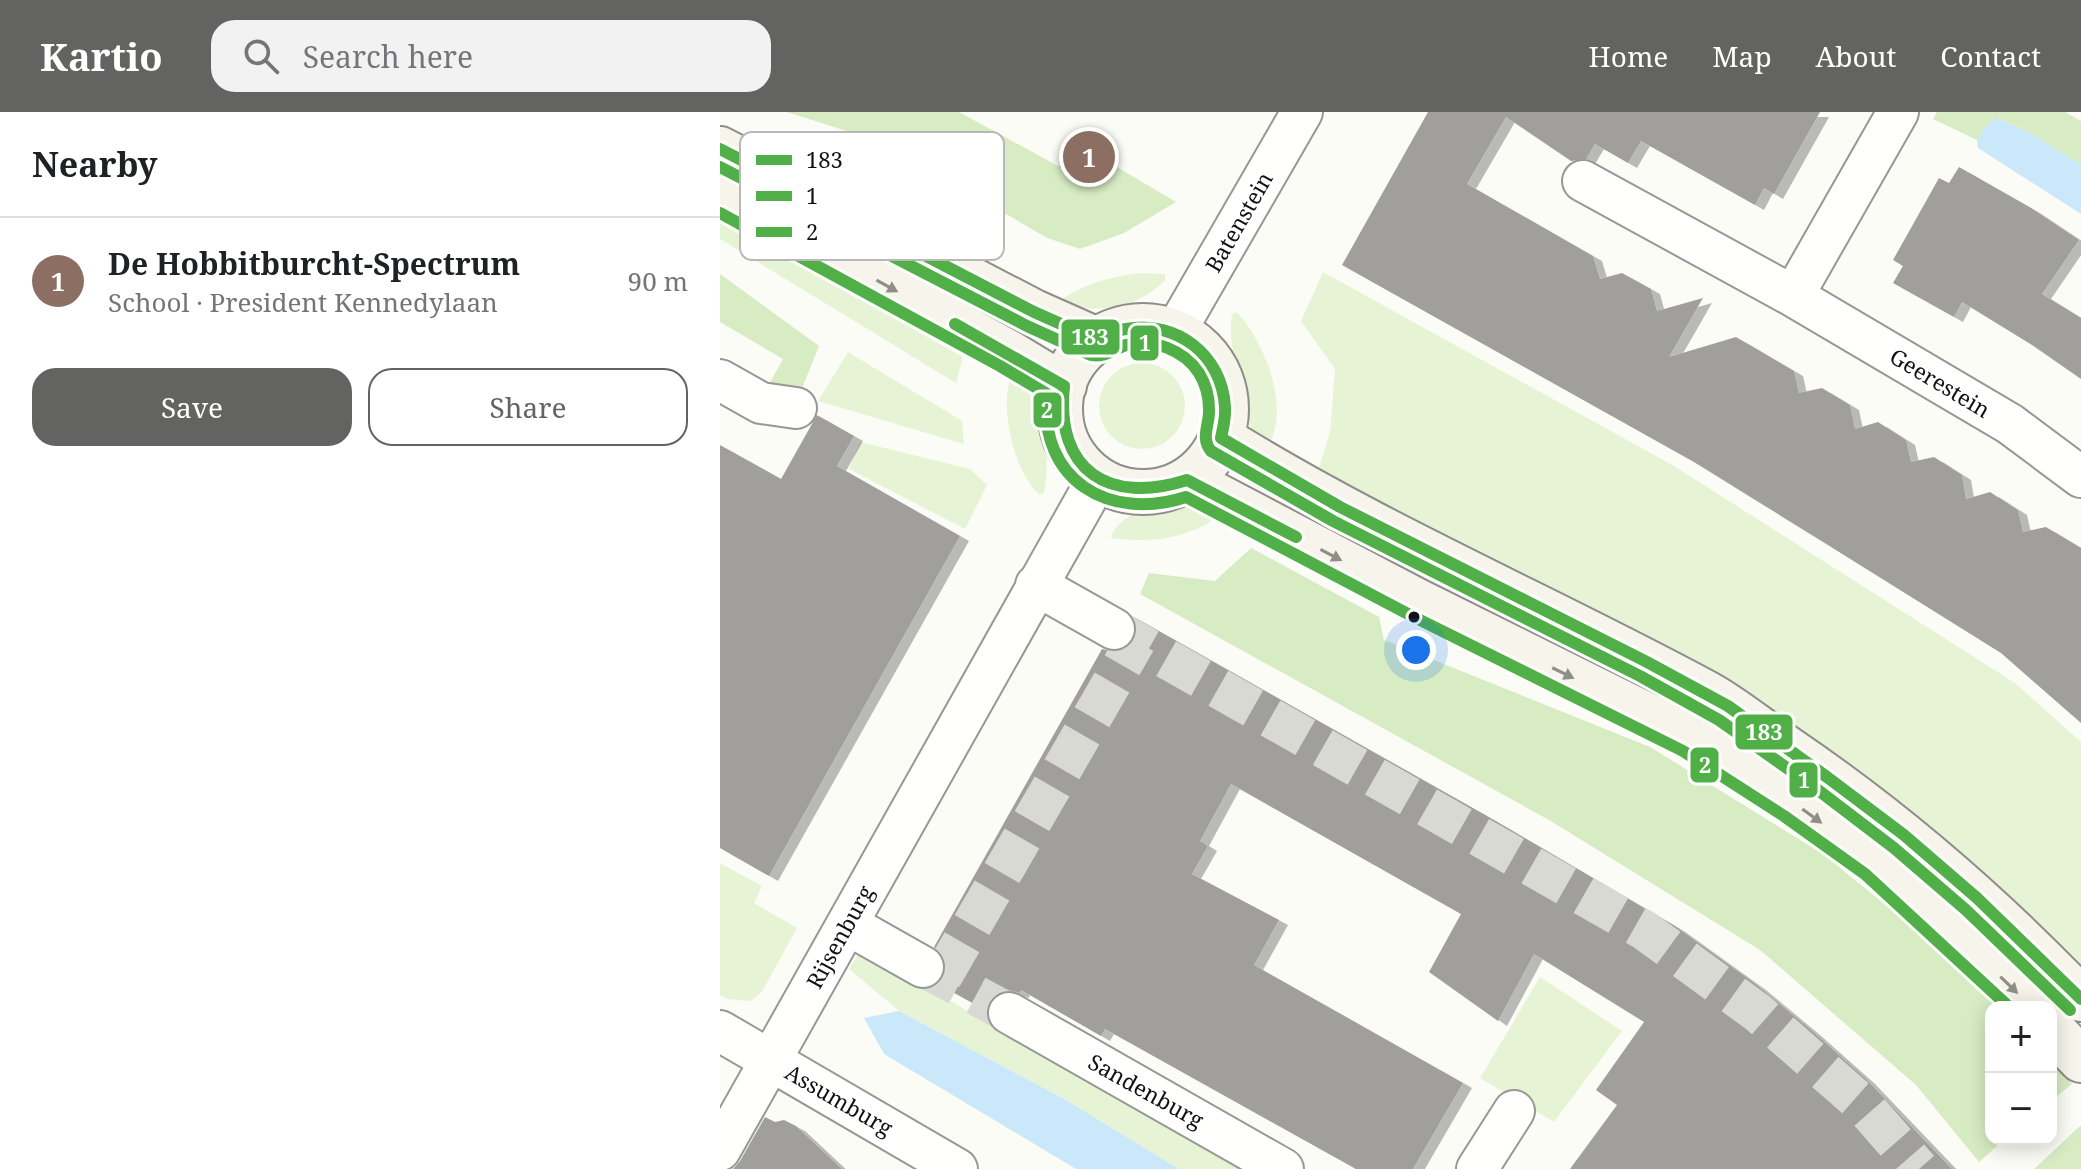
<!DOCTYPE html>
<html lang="en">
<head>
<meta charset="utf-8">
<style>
  body { margin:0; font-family:"Noto Serif",serif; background:#f2f2f2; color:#202124 }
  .controls { position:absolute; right:24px; bottom:24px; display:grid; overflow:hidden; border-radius:16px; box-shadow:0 4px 20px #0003 }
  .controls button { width:72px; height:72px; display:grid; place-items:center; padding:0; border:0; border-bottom:2px solid #e0e0e0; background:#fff; color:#202124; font:40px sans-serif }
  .you { position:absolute; left:696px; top:538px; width:28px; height:28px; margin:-20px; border:6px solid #fff; border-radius:50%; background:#1a73e8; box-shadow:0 0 0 12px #1a73e833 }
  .badge { display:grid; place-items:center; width:52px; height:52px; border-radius:50%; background:#636362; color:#fff; font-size:26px; font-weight:700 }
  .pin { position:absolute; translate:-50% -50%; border:4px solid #fff; box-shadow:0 2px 8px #0006 }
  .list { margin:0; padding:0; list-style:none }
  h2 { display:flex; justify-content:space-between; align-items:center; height:104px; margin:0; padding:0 32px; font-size:34px }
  h2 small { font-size:26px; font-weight:400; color:#757577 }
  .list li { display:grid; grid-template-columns:52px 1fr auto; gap:24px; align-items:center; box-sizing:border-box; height:128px; padding:0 32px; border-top:2px solid #e0e0e0 }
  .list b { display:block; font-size:30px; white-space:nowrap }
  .list p { margin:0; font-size:26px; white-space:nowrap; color:#757577 }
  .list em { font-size:26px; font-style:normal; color:#757577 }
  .actions { display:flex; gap:16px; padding:24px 32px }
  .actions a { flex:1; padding:18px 0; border:2px solid #636362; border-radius:24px; text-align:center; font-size:28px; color:#636362 }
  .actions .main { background:#636362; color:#fff }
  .icon { flex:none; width:44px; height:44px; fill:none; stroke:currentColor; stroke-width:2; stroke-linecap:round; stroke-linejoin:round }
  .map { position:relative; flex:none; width:1361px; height:1057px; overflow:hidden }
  header { display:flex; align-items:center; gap:48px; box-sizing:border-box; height:112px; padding:0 40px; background:#636362; color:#fff }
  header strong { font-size:38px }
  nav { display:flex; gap:44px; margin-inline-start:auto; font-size:28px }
  .search { width:560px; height:72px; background:#f2f2f2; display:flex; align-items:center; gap:20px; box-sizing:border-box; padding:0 28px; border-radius:24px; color:#757577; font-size:30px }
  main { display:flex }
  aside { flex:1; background:#fff }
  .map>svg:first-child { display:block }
  .green { fill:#e6f4d5 }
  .forest { fill:#d7ecc3 }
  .water { fill:#cae8f9 }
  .building { fill:#a09f9c; filter:url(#shadow) }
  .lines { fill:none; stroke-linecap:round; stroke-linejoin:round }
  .street-tunnel { stroke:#d9d9d4; stroke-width:40; stroke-dasharray:40 20; stroke-linecap:butt }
  .street-casing { stroke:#979795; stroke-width:44 }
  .secondary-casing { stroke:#8d8d8b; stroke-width:48 }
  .street { stroke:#fffffe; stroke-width:40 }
  .secondary { stroke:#f6f4eb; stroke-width:44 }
  .bus-1-casing { stroke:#fff; stroke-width:18 }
  .bus-2-casing { stroke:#fff; stroke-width:18 }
  .bus-3-casing { stroke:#fff; stroke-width:18 }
  .bus-1 { stroke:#50af46; stroke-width:12 }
  .bus-2 { stroke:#50af46; stroke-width:12 }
  .bus-3 { stroke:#50af46; stroke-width:12 }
  .oneway { fill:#8f8e89 }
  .bus-dot { fill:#111; stroke:#fff; stroke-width:3 }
  .labels { text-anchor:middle; stroke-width:8; stroke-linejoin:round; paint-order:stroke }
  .street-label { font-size:22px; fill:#111; stroke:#fff }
  .key { fill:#fff; stroke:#b8b8b8; stroke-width:2 }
  .key-label { font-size:22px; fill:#111 }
  .line-badge { stroke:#fff; stroke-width:3 }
  .badge-label { font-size:22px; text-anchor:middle; font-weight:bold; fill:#fff }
</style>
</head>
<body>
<header>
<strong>Kartio</strong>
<div class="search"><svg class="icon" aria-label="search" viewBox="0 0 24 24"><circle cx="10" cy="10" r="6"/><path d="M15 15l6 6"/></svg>Search here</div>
<nav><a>Home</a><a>Map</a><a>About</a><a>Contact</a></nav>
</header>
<main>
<aside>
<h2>Nearby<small></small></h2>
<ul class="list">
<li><span class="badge" style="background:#8d6e63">1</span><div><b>De Hobbitburcht-Spectrum</b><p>School · President Kennedylaan</p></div><em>90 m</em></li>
</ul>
<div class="actions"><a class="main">Save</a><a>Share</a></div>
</aside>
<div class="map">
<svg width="1361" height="1057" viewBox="0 0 1361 1057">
  <defs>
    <filter id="shadow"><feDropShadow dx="9" dy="5" stdDeviation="0" flood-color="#0004"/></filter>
  </defs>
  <rect width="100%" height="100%" fill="#fcfcf7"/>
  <path class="green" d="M 0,108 L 243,245 L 236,271 L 0,127 Z
    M 603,160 L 954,354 L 1295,571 L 1361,630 L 1361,862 L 1281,783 L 597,362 L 610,320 L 615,257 L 581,209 Z
    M 421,161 L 445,162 L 445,168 C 416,198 380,200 341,194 L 340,189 C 365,171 390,165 421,161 Z
    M 517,200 C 545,231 571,295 548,335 C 522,316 529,298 522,272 C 515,244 508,231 512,202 Z
    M 128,240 L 242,309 L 244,332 L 98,289 Z
    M379 294a43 43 0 1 1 86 0a43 43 0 1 1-86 0Z
    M 292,263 C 298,268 307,274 311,280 C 326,302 330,356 324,381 L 320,383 C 294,361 278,293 292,263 Z
    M 140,330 L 250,357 L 267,373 L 245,417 L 129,357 Z
    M 461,392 L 481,394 L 497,406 C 463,428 430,431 391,426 C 399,399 437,394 461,392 Z
    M 0,751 L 42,774 L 34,791 L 77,816 L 42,880 L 31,889 L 7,887 L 0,883 Z
    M 141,838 L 524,1057 L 459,1057 L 346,988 L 179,899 L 129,857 Z
    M 820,865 L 902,919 L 834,1010 L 760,966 Z"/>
  <path class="forest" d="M 67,0 L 239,0 L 338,54 L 368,38 L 456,90 L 404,121 L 360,137 L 327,126 L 164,31 Z
    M 1217,0 L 1345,0 L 1361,9 L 1361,53 L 1310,21 L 1278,6 L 1258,36 L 1257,28 L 1213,7 Z
    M 0,162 L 99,234 L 82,276 L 46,278 L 63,247 L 0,210 Z
    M 531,436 L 659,505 L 664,528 L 930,635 L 1103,742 L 1241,854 L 1281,895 L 1271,895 L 1271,1027 L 1285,1027 L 1259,1050 L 1196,973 L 1040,838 L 829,708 L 420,482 L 429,461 L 495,469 Z
    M 1331,945 L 1352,972 L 1331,989 Z
    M 1361,1013 L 1361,1057 L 1314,1057 Z"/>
  <path class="water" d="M 1277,6 L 1310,21 L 1361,53 L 1361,102 L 1258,36 C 1256,23 1266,12 1277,6 Z
    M 179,899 L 346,988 L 459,1057 L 356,1057 L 164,942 L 144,906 Z"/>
  <path class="building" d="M 708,0 L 1100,0 L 1054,82 L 1044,76 L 1035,93 L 921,29 L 908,51 L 875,32 L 866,47 L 851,49 L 786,5 L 747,72 L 873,144 L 880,167 L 902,161 L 931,177 L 937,199 L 983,186 L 949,245 L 1016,225 L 1074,259 L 1079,281 L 1102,276 L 1130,293 L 1135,317 L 1158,310 L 1186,328 L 1191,350 L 1214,345 L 1242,363 L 1246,387 L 1270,380 L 1298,398 L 1303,420 L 1326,415 L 1361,436 L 1361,611 L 1281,541 L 1103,430 L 974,350 L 622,153 Z
    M 1239,55 L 1311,96 L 1359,128 L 1322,182 L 1361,206 L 1361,267 L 1312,233 L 1242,190 L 1234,205 L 1173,171 L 1183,154 L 1173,148 L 1219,66 L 1229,71 Z
    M 97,303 L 134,324 L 117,354 L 240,424 L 49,764 L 0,736 L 0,333 L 61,367 Z
    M 414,505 L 767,704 L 955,814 L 1037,873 L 1091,918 L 1146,967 L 1232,1057 L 850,1057 L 897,993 L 876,978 L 924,910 L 814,842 L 778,909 L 709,860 L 741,802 L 511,672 L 480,729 L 488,734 L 472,762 L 559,808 L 534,853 L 743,971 L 693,1057 L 636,1057 L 385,917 L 381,924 L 301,878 L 300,881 L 288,878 L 278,881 L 269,889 L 267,899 L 218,872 L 223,866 L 226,854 L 222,843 L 214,835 L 382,537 L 395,540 L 406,536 L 414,529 L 417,518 Z
    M 45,1005 L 55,1010 L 64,1008 L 76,1014 L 122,1057 L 13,1057 L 20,1049 Z"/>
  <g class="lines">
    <path class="street-tunnel" d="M 394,517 L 924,818 L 1038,901 L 1142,992 L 1199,1057
      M 203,855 L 289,901
      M 222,865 L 416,529"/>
    <defs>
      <path id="street" d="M 863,69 L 1073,184 L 1290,312 L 1361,365
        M 1073,184 L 1178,0
        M 455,220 L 582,0
        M 0,268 L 41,291 L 76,296
        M 316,473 L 394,517
        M 127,812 L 203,855
        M 289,901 L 563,1057
        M 0,919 L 237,1057
        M 0,1038 L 378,366
        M 757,1057 L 794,999"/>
      <path id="secondary" d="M 0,37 L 314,200 L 377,228
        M 0,83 L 288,240 L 344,274
        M340 297a83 83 0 1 1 166 0a83 83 0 1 1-166 0Z
        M 501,326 C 657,423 827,495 988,582 C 1015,597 1041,619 1068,637 C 1174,709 1272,794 1361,887
        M 467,368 L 697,489 L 971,625 L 1073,691 L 1155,750 L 1250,835 L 1312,895
        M 1331,916 L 1361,948"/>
    </defs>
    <use href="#street" class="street-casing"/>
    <use href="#secondary" class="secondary-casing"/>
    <use href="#street" class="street"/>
    <use href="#secondary" class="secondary"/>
    <defs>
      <path id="bus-1" d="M 0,37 L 314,200 L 377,228 C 386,224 396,218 406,217 C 457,208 502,243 505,295 C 506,305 503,316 501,326 L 620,395 L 927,550 L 1008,594 L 1107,665 L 1184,723 L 1257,786 L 1361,887
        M 235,212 L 344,274 C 335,359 389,393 467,368 L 576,425"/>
      <path id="bus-2" d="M 0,55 L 307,214 L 371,243 C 384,246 394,237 406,233 C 433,226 464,238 479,261 C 485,271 489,284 489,297 C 490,312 480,326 491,339 L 613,409 L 920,564 L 999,608 L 1098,678 L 1174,736 L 1246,798 L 1350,898"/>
      <path id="bus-3" d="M 0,101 L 280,254 L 327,282 C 318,368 389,410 466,385 L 690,503 L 963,639 L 1064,704 L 1145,762 L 1289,895"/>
    </defs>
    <use href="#bus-1" class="bus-1-casing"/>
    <use href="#bus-2" class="bus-2-casing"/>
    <use href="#bus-3" class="bus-3-casing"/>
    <use href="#bus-1" class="bus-1"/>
    <use href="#bus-2" class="bus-2"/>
    <use href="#bus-3" class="bus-3"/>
  </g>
  <defs><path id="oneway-solid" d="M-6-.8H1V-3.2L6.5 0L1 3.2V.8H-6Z" transform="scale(2)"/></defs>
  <g class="oneway">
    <use href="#oneway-solid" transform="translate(167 174) rotate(29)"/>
    <use href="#oneway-solid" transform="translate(611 443) rotate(28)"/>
    <use href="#oneway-solid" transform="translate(843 561) rotate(26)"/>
    <use href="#oneway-solid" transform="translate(1092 704) rotate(36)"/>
    <use href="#oneway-solid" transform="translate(1289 873) rotate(44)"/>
  </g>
  <circle class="bus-dot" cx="694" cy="505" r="7"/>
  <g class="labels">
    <g class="street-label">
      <text transform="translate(519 110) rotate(-60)" y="8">Batenstein</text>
      <text transform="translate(1220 271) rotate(31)" y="8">Geerestein</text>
      <text transform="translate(120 825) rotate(-61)" y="8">Rijsenburg</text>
      <text transform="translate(426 979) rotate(29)" y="8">Sandenburg</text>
      <text transform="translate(119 988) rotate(30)" y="8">Assumburg</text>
    </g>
  </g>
  <rect x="20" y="20" width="264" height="128" rx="12" class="key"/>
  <rect x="36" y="43" width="36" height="10" fill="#50af46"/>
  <rect x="36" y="79" width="36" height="10" fill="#50af46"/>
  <rect x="36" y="115" width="36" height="10" fill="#50af46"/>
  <g class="key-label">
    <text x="86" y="56">183</text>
    <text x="86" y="92">1</text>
    <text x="86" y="128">2</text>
  </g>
  <g class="line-badge">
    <rect x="340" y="206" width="61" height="38" rx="8" fill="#50af46"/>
    <rect x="409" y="212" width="31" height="38" rx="8" fill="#50af46"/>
    <rect x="312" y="279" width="31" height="38" rx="8" fill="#50af46"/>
    <rect x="1014" y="601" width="60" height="38" rx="8" fill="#50af46"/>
    <rect x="969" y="634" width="31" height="38" rx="8" fill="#50af46"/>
    <rect x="1068" y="649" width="31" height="38" rx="8" fill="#50af46"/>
  </g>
  <g class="badge-label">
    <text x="370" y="233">183</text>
    <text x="425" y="239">1</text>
    <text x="327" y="306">2</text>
    <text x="1044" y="628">183</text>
    <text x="985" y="661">2</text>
    <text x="1084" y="676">1</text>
  </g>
</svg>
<div class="controls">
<button>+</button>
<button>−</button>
</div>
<div class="you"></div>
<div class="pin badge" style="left:369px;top:45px;background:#8d6e63">1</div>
</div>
</main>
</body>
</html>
